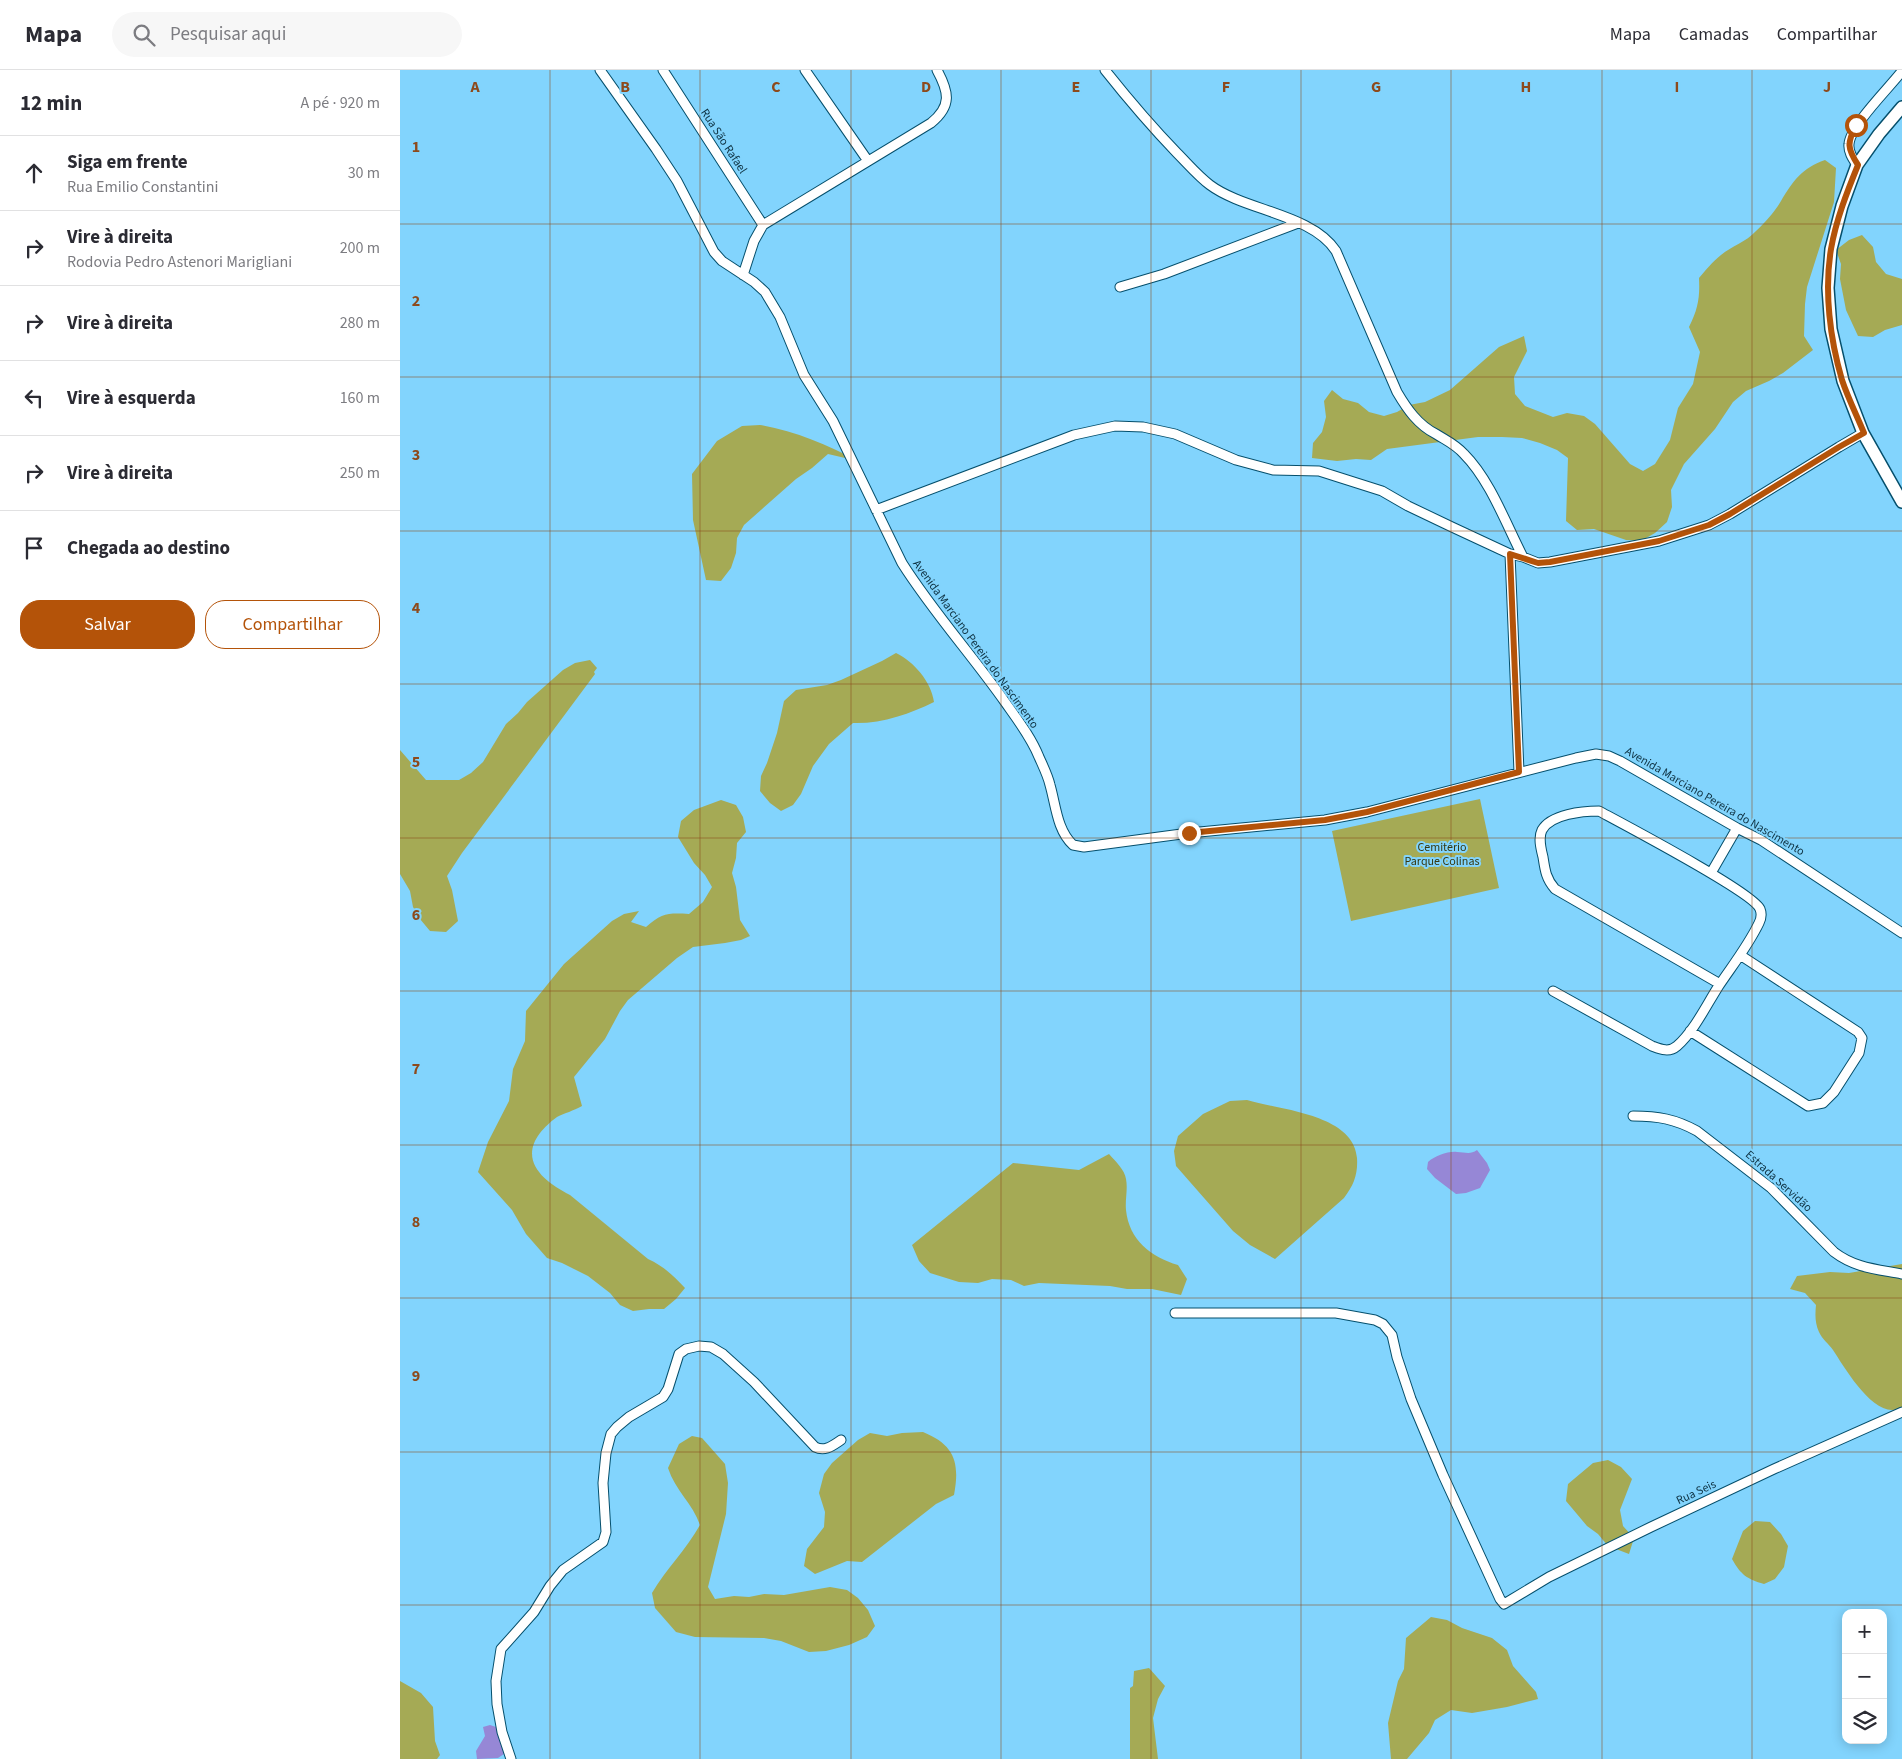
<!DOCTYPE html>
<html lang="pt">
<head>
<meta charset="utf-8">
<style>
  body { margin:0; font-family:"Source Sans 3",sans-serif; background:#f7f7f7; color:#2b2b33 }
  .controls { position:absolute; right:15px; bottom:15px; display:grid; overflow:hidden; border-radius:10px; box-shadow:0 2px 12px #0003 }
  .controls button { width:45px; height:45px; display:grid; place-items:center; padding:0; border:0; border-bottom:1px solid #e1e1e2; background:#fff; color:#2b2b33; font:25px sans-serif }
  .stop { position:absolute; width:15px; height:15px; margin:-11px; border:4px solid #b45309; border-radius:50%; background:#fff }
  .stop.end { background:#b45309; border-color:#fff; box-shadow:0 1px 5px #0008 }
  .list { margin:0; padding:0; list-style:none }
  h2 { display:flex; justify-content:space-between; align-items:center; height:65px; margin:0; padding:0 20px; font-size:21px }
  h2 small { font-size:16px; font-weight:400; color:#7c7c81 }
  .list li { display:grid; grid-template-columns:32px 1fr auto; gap:15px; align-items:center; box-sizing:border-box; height:75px; padding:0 20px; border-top:1px solid #e1e1e2 }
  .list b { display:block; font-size:19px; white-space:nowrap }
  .list p { margin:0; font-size:16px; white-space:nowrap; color:#7c7c81 }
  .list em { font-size:16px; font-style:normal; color:#7c7c81 }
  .actions { display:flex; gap:10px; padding:15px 20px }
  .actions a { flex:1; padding:11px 0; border:1px solid #b45309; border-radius:20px; text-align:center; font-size:18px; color:#b45309 }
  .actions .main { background:#b45309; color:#fff }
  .icon { flex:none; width:28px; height:28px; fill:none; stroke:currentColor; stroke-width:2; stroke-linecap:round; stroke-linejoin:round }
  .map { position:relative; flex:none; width:1502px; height:1689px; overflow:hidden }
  header { display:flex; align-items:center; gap:30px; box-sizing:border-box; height:70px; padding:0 25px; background:#fff; border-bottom:1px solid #e1e1e2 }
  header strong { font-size:24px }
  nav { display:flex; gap:28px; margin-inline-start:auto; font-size:18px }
  .search { width:350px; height:45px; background:#f7f7f7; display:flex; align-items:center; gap:12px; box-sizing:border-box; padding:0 18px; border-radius:28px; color:#7c7c81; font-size:19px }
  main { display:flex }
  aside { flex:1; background:#fff }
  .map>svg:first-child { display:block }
  .green { fill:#a5aa55 }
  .water { fill:#9687d6 }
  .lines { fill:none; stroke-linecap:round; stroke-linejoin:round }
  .minor-casing { stroke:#054f6c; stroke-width:11 }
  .major-casing { stroke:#054f6c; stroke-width:14 }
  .minor { stroke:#fff; stroke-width:9 }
  .major { stroke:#fff; stroke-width:11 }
  .route { stroke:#b45309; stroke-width:6 }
  .grid { fill:none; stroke:#8d4a1c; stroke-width:1; stroke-opacity:0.55 }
  .labels { text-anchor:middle; stroke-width:4; stroke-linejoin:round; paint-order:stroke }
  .street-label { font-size:12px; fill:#0e3242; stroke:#82d4fd }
  .park-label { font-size:12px; fill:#363811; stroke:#82d4fd }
  .grid-label { font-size:16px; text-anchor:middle; font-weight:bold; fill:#8d4a1c; stroke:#82d4fd; stroke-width:4; stroke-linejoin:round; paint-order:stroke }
</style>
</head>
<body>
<header>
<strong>Mapa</strong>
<div class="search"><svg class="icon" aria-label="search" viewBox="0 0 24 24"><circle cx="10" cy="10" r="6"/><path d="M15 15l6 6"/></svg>Pesquisar aqui</div>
<nav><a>Mapa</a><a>Camadas</a><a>Compartilhar</a></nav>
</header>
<main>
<aside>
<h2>12 min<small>A pé · 920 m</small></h2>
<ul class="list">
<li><svg class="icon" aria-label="ahead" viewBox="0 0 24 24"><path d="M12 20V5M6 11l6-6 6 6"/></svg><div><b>Siga em frente</b><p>Rua Emilio Constantini</p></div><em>30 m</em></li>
<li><svg class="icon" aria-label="right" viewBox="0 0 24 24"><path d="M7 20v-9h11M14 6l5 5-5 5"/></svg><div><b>Vire à direita</b><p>Rodovia Pedro Astenori Marigliani</p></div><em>200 m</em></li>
<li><svg class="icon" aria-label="right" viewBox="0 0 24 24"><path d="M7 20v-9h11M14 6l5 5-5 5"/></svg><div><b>Vire à direita</b></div><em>280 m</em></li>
<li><svg class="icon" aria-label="left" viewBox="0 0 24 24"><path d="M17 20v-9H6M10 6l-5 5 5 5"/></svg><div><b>Vire à esquerda</b></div><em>160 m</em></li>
<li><svg class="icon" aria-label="right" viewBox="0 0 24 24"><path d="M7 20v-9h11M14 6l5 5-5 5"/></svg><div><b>Vire à direita</b></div><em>250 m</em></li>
<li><svg class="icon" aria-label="arrive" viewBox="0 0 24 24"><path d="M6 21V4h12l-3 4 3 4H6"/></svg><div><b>Chegada ao destino</b></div></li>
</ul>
<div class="actions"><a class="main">Salvar</a><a>Compartilhar</a></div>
</aside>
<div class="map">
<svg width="1502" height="1689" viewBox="0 0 1502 1689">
  <rect width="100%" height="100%" fill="#82d4fd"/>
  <path class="green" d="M 1425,90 L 1436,98 L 1434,132 L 1407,217 L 1405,234 L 1404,266 L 1413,280 L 1383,303 L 1369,311 L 1346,321 L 1333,332 L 1315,359 L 1284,394 L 1271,420 L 1272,437 L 1267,452 L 1255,463 L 1241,471 L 1226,470 L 1194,459 L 1177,460 L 1166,451 L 1168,388 L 1157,380 L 1140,373 L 1122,368 L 1102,367 L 1078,367 L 987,379 L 971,390 L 956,389 L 937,391 L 912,388 L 913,373 L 922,362 L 926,347 L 924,331 L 932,320 L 943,329 L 958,333 L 969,342 L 984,346 L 997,342 L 1009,335 L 1025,332 L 1050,320 L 1099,277 L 1124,266 L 1127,281 L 1114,307 L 1115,324 L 1125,336 L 1153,347 L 1167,343 L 1184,346 L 1195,354 L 1230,394 L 1243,401 L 1255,394 L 1270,370 L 1278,338 L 1293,314 L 1300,282 L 1289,257 C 1298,239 1300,228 1299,208 C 1306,200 1312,192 1321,185 C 1332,176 1346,172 1356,161 C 1364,154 1376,140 1381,131 C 1393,111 1402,98 1425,90 Z
    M 1462,165 L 1473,177 L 1476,192 L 1486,204 L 1502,209 L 1502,255 L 1485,260 L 1473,267 L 1458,266 L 1446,240 L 1440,209 L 1441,194 L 1436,180 L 1449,170 Z
    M 360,355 C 395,361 427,375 458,391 L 428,384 L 412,398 L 396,409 L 344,455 L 337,468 L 336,483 L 331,498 L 321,511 L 306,510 L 293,450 L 292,404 L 317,371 L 342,356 Z
    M 496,583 C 514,592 531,611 534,632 C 510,644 481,654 453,653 L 429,674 L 413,696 L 401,724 L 393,735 L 381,741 L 370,733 L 360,721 L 361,706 L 367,693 L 377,663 L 384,631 L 396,620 L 427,615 L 441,610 L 482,591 Z
    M 190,590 L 197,598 L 194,602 L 195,604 L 62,783 L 47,806 L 52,820 L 58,851 L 46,862 L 30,861 L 20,849 L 13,837 L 10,821 L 0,804 L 0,680 L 26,710 L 59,710 L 71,703 L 83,692 L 106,654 L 118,643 L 127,632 L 163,600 L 175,593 Z
    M 1080,729 L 1099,818 L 951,851 L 932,761 Z
    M 321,730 L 336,735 L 343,747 L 346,762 L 337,773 L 336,788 L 332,803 L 336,817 L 340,850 L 350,866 L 341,870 L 325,873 L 293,877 L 277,888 L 228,930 L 220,941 L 205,969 L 174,1007 L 182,1036 C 173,1041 165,1043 157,1047 C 151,1051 144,1058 140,1063 C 118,1092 146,1113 170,1125 L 248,1189 C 263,1196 273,1205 285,1218 L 276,1229 L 264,1239 L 249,1239 L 233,1241 L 220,1235 L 210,1223 L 188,1206 L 162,1193 L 147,1188 L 126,1164 L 112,1140 L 78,1102 L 88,1072 L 109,1031 L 113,999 L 125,971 L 126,941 L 164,894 L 212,851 L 224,844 L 239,841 L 231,852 L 246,857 C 262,843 268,843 289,844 L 303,832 L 312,817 L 305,805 L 294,793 L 278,767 L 281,751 L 294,740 Z
    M 847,1030 C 880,1040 954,1044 957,1088 C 958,1104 954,1115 944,1128 L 875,1189 L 850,1175 L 833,1161 L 776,1096 L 774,1081 L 778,1066 L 803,1044 L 830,1031 Z
    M 709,1084 C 715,1091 725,1100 726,1109 C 728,1119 725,1130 726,1140 C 729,1170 751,1187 778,1195 L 787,1209 L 781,1225 L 752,1219 L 727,1219 L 710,1216 L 639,1213 L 624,1216 L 611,1210 L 592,1209 L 578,1213 L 559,1212 L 530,1203 L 519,1191 L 512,1175 L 613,1093 L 679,1100 Z
    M 1502,1194 L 1502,1337 C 1476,1353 1445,1298 1433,1280 C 1429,1274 1422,1269 1419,1262 C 1415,1253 1415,1245 1416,1235 L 1405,1223 L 1390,1219 L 1397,1206 L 1430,1202 L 1449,1203 Z
    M 523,1362 C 555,1375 560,1393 554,1425 L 536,1434 L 462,1492 L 447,1491 L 415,1504 L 404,1496 L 407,1479 L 424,1457 L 425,1442 L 419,1423 L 424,1404 L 432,1393 L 458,1370 L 470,1363 L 487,1366 L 502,1363 Z
    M 292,1366 L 302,1368 L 325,1394 L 328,1413 L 326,1444 L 308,1517 L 315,1529 L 334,1526 L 349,1527 L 364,1524 L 384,1525 L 430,1517 L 447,1520 L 458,1528 L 468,1540 L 475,1556 L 467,1567 L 449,1575 L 426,1581 L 409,1582 L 381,1571 L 364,1568 L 295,1567 L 276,1562 L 255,1538 L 252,1523 C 266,1499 286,1480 300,1455 C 293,1434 275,1420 268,1398 L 279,1374 Z
    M 1208,1390 L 1221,1397 L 1232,1409 L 1220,1440 L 1223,1456 L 1234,1468 L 1229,1484 L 1208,1476 L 1198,1464 L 1187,1456 L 1166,1431 L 1168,1414 L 1193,1393 Z
    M 1355,1451 L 1370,1452 L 1381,1464 L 1388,1476 L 1384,1497 L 1375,1509 L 1364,1514 C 1347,1509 1341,1505 1332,1489 L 1343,1461 Z
    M 1031,1547 L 1047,1550 L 1062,1558 L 1092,1568 L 1107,1580 L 1113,1596 L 1136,1622 L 1138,1629 L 1107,1637 L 1072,1643 L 1051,1640 L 1035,1650 L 1029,1663 L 1007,1689 L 991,1689 L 988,1653 L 998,1611 L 1004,1599 L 1006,1568 Z
    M 749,1598 L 765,1616 L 758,1629 L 753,1648 L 758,1689 L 730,1689 L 730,1618 L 733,1616 L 734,1601 Z
    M 0,1611 L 21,1623 L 33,1637 L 35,1671 L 40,1685 L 37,1689 L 0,1689 Z"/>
  <path class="water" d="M 1077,1080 L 1087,1093 L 1090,1100 L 1080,1118 L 1066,1123 L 1056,1124 L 1035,1108 L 1027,1099 L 1028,1092 C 1035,1086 1048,1081 1057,1082 C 1065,1082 1070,1085 1077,1080 Z
    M 90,1655 L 96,1657 L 104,1684 L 98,1688 L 77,1689 L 76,1681 L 85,1666 L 83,1657 Z"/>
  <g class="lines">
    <defs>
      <path id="minor" d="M 200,0 L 256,79 L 277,111 L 314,182 L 322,191 L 354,212 L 365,222 L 380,247 L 404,305 L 433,351 L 502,493 C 533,542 572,585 605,632 C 617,649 631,667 639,687 C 643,696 648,706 650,715 C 656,736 657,760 673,775 L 684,777 L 789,763 L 925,750 L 967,742 L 1176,688 L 1196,684 L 1209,686 L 1220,691 L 1337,758 L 1361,770 L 1502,863
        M 263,0 L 363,155
        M 405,0 L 468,91
        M 1457,95 C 1453,89 1448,82 1449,74 C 1450,56 1490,17 1502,1
        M 343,205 L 354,171 L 363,155 L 531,53 C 552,36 549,22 537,0
        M 720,217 L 764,204 L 898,153
        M 476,440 L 674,365 L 715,356 L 743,357 L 775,364 L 836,390 L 873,400 L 919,401 L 982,421 L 1008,436 L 1052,457 L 1110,484 L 1123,487 C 1106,454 1090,410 1064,384 C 1055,374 1047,371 1036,364 C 1018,355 1007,339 997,322 L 936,181 C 912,144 845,141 810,115 C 798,106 788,94 777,83 C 752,57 728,29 705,0
        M 1110,484 L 1119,702
        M 1123,487 L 1138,493 L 1150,492 L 1259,471 L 1309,455 L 1330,444 L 1439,377 L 1463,363
        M 1311,803 L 1337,758
        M 1153,921 L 1252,976 C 1260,979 1269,983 1277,976 C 1294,961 1306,936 1318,917 C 1332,896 1348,876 1359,853 C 1361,849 1362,844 1360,839 C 1354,823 1223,754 1199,741 C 1183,741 1151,744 1142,760 C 1138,768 1141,779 1143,787 C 1145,800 1146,809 1155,819 L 1320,914
        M 1290,961 L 1408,1036 L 1423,1033 L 1434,1022 L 1459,983 L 1462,968 L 1458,962 L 1340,885
        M 1233,1046 C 1258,1046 1275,1049 1297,1061 L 1371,1118 L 1434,1182 C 1455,1198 1476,1199 1502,1204
        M 775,1243 L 936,1243 L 975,1250 L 983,1254 L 992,1265 L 997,1287 L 1011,1329 L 1043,1405 L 1100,1529 L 1104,1534 L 1149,1507 L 1251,1457 L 1374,1399 L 1502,1342
        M 111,1689 L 102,1662 L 97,1634 L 96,1611 L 101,1579 L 134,1542 L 150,1516 L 163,1500 L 203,1472 L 206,1462 L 203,1413 L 206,1383 L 211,1364 L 217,1357 L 229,1347 L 263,1327 L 268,1319 L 279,1284 L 286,1279 L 299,1276 L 311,1277 L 323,1284 L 354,1312 L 415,1377 C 425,1382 432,1376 441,1370"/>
      <path id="major" d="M 1502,37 L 1479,64 L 1457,95 L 1442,136 L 1431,179 L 1428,218 L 1431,259 L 1443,311 L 1463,363 L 1502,432"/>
    </defs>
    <use href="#minor" class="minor-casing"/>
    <use href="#major" class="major-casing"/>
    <use href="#minor" class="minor"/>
    <use href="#major" class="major"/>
  </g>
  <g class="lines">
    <path class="route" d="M 789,763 L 925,750 L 967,742 L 1119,702 L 1110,484 L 1138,493 L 1150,492 L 1259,471 L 1309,455 L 1330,444 L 1439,377 L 1464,363 C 1457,346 1448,328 1442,310 C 1430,269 1424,221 1431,179 C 1436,150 1447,122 1458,95 C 1447,78 1447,73 1456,55"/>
  </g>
  <path class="grid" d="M 150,0 L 150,1689M 300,0 L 300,1689M 451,0 L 451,1689M 601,0 L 601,1689M 751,0 L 751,1689M 901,0 L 901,1689M 1051,0 L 1051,1689M 1202,0 L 1202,1689M 1352,0 L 1352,1689M 0,154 L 1502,154M 0,307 L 1502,307M 0,461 L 1502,461M 0,614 L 1502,614M 0,768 L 1502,768M 0,921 L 1502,921M 0,1075 L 1502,1075M 0,1228 L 1502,1228M 0,1382 L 1502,1382M 0,1535 L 1502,1535"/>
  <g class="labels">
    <g class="street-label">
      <text transform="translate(324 71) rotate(57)" y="4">Rua São Rafael</text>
      <text transform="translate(576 574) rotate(54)" y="4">Avenida Marciano Pereira do Nascimento</text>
      <text transform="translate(1315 731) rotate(30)" y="4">Avenida Marciano Pereira do Nascimento</text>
      <text transform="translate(1379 1111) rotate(42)" y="4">Estrada Servidão</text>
      <text transform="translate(1296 1422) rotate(-25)" y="4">Rua Seis</text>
    </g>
    <g class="park-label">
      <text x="1042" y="781">Cemitério<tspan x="1042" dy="14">Parque Colinas</tspan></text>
    </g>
  </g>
  <g class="grid-label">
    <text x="75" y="22">A</text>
    <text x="225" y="22">B</text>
    <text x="376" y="22">C</text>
    <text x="526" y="22">D</text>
    <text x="676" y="22">E</text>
    <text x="826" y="22">F</text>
    <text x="976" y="22">G</text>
    <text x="1126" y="22">H</text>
    <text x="1277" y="22">I</text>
    <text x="1427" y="22">J</text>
    <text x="16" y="82">1</text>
    <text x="16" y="236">2</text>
    <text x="16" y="390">3</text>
    <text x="16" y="543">4</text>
    <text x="16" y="697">5</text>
    <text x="16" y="850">6</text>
    <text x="16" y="1004">7</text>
    <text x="16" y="1157">8</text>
    <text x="16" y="1311">9</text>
  </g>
</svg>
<div class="controls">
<button>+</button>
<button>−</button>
<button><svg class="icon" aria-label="layers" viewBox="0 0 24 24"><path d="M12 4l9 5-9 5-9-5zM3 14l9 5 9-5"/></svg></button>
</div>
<div class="stop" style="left:1456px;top:55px"></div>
<div class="stop end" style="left:789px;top:763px"></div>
</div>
</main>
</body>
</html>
